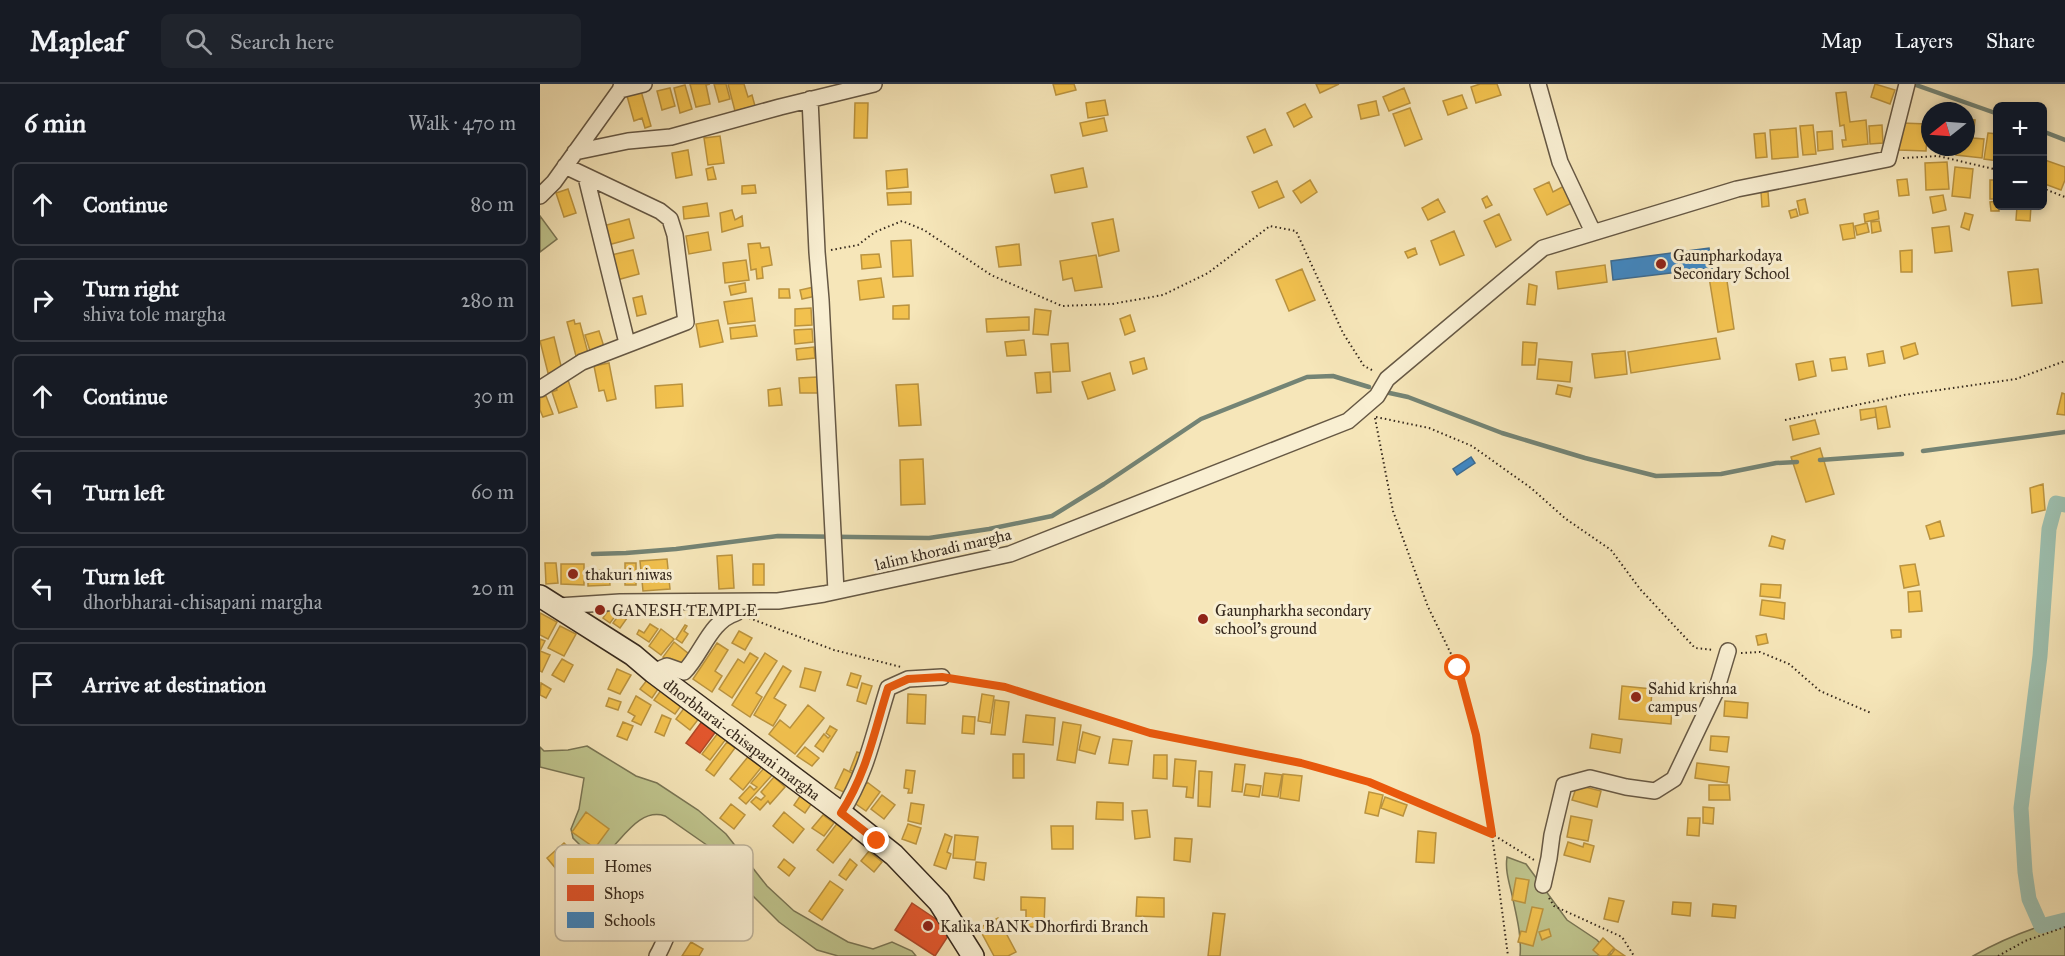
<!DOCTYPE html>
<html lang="en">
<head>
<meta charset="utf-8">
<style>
  body { margin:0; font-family:"IM FELL Great Primer",serif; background:#20242c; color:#f1f3f6 }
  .controls { position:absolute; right:18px; top:18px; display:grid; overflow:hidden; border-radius:9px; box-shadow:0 3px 9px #0003 }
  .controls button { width:54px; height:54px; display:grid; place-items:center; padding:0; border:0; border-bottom:2px solid #363941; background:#171b24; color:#f1f3f6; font:30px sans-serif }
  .compass { position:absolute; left:1381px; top:18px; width:54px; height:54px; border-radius:50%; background:#171b24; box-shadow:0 3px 9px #0003; rotate:253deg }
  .stop { position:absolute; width:18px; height:18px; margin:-14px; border:4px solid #ea580c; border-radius:50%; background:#fff }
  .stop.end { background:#ea580c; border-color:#fff; box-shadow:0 2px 6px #0008 }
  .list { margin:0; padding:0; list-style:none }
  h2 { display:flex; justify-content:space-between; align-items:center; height:78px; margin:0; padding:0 24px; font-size:26px }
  h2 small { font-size:20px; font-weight:400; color:#9ea1a6 }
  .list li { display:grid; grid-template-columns:39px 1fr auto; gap:18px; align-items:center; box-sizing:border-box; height:84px; margin:0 12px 12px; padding:0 12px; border:2px solid #363941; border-radius:9px }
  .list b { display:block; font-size:22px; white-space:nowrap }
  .list p { margin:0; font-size:20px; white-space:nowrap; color:#9ea1a6 }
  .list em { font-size:20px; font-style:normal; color:#9ea1a6 }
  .icon { flex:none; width:33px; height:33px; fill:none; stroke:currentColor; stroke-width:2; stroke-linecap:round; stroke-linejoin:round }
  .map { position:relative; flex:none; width:1525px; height:872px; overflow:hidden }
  header { display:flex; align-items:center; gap:36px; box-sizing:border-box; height:84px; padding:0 30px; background:#171b24; border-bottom:2px solid #363941 }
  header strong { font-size:28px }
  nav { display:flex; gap:33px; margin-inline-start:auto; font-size:21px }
  .search { width:420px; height:54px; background:#20242c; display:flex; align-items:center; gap:15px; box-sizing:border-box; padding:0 21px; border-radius:9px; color:#9ea1a6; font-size:22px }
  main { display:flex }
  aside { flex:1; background:#171b24 }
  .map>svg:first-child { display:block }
  .green { fill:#bfc48d; stroke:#7a7655; stroke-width:1.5 }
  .homes { fill:#f2c14e; stroke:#ba933f; stroke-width:1.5 }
  .shops { fill:#e4572e; stroke:#b04929; stroke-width:1.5 }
  .schools { fill:#3f88c5; stroke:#3c6c93; stroke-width:1.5 }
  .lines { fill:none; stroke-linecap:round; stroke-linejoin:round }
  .stream { stroke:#748475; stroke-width:4.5 }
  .canal { stroke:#9dc0b0; stroke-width:15 }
  .street-casing { stroke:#665844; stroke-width:18 }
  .secondary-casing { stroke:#36291d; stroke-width:24 }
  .path { stroke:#36291d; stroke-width:2; stroke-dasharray:1.5 3; stroke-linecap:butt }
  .street { stroke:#f9efd2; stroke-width:15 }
  .secondary { stroke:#f9efd2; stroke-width:21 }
  .route { stroke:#ea580c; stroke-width:8 }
  .poi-dot { fill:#8f2418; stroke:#f9efd2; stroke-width:2 }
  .labels { text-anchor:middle; stroke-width:6; stroke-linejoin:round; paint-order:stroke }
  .poi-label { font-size:16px; fill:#36291d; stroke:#f9efd2; text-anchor:start }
  .street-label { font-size:16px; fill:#36291d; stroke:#f9efd2 }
  .key { fill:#f9efd2; stroke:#beb49c; stroke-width:1.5 }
  .key-label { font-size:16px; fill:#36291d }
</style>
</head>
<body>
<header>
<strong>Mapleaf</strong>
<div class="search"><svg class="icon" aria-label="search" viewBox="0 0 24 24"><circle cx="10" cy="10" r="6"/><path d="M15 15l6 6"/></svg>Search here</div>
<nav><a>Map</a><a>Layers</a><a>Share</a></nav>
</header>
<main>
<aside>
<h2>6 min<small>Walk · 470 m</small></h2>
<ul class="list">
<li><svg class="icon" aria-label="ahead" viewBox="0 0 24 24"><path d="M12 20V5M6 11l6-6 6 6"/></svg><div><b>Continue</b></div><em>80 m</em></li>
<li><svg class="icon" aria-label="right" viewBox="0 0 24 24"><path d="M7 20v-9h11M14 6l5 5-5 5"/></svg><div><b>Turn right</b><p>shiva tole margha</p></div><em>280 m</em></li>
<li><svg class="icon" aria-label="ahead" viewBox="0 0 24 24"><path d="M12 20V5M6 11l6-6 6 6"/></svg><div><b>Continue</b></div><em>30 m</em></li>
<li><svg class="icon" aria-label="left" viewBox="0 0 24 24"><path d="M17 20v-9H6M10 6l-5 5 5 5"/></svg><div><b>Turn left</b></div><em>60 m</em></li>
<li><svg class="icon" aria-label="left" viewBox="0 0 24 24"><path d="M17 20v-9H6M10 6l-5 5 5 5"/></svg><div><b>Turn left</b><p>dhorbharai-chisapani margha</p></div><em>20 m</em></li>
<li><svg class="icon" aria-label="arrive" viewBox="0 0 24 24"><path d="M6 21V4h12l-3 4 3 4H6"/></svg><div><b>Arrive at destination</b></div></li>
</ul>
</aside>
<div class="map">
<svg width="1525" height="872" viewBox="0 0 1525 872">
  <rect width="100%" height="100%" fill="#f6e6b9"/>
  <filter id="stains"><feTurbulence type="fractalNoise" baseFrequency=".00333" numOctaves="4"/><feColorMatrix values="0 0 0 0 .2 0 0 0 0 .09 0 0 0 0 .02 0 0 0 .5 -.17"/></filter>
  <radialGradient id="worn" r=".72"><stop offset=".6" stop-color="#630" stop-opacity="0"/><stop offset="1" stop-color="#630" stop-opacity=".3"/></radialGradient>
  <path class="green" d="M 0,132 L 17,155 L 0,168 Z
    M 47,662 L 96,692 L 117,699 L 158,726 L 186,750 L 227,802 L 254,827 L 308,858 L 333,865 L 352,858 L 372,867 L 376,872 L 298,872 L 277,866 L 239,838 L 205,804 L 190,782 L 171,764 L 125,732 C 98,723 81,759 62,773 L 43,764 L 33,754 L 31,745 L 39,725 L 44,694 L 0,683 L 0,663 L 4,667 L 28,666 Z
    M 967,773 L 986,780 L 1027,836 L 1057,856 L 1072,872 L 980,872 C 982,852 976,830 972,811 C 969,798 965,786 967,773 Z
    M 1525,835 L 1525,872 L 1433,872 C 1461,856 1494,843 1525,835 Z"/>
  <path class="homes" d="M 150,0 L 170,0 L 166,1 L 170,20 L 156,23 Z
    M 174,0 L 186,0 L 190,15 L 179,18 Z
    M 188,0 L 204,0 L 208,13 L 212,11 L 215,22 L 195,27 Z
    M 513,0 L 534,0 L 536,6 L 516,11 Z
    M 776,0 L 799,0 L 780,9 Z
    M 940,0 L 957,0 L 961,11 L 936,19 L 931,3 Z
    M 1335,0 L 1355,6 L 1350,20 L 1331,13 Z
    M 145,1 L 152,25 L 140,29 L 134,4 Z
    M 130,4 L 135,22 L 122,26 L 117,7 Z
    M 864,4 L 870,19 L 849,27 L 843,13 Z
    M 101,7 L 111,42 L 105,44 L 102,34 L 94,37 L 87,12 Z
    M 1306,8 L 1310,38 L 1326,36 L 1328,60 L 1303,63 L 1302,56 L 1306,56 L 1304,41 L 1300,42 L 1296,9 Z
    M 922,11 L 927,24 L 908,31 L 903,17 Z
    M 565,16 L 568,31 L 548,34 L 546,19 Z
    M 836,17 L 839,31 L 821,35 L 818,21 Z
    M 315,19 L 328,19 L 327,54 L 314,54 Z
    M 765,20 L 772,33 L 754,43 L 747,29 Z
    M 870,24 L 882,55 L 865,62 L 853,30 Z
    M 564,34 L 567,47 L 543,52 L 540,39 Z
    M 1426,35 L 1435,36 L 1433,54 L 1444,55 L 1442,74 L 1416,71 L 1417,63 L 1426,63 Z
    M 1361,39 L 1388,40 L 1386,67 L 1359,66 Z
    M 1273,41 L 1276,70 L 1263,71 L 1260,42 Z
    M 1342,41 L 1343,59 L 1330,60 L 1329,42 Z
    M 1256,44 L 1258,73 L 1232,75 L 1230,46 Z
    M 725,45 L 732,61 L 714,69 L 707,53 Z
    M 1292,47 L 1293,65 L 1278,67 L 1277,48 Z
    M 1225,49 L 1227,73 L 1216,74 L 1214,50 Z
    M 1448,49 L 1458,50 L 1458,77 L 1444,75 Z
    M 180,52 L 184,79 L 168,81 L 164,54 Z
    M 1402,63 L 1415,63 L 1414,69 L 1401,68 Z
    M 148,66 L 152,91 L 136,94 L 132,69 Z
    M 1502,75 L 1525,83 L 1525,96 L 1521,106 L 1502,99 Z
    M 1407,78 L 1409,105 L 1386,106 L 1385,79 Z
    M 173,83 L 176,95 L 168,96 L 166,85 Z
    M 1415,83 L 1433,85 L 1430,114 L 1412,112 Z
    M 543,84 L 547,103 L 515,109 L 511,91 Z
    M 367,85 L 368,103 L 347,105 L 346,87 Z
    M 1367,95 L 1369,111 L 1359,112 L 1357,96 Z
    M 770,96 L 777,108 L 761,119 L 753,107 Z
    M 1450,96 L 1458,96 L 1458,115 L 1450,115 Z
    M 737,97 L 744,113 L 719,124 L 712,108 Z
    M 1009,98 L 1013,108 L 1024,102 L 1032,119 L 1007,131 L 994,105 Z
    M 215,101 L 216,109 L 202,110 L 202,102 Z
    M 28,105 L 36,129 L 24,133 L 16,109 Z
    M 371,108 L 371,120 L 348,121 L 347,109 Z
    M 1221,108 L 1228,108 L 1229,122 L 1222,123 Z
    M 1403,111 L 1406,126 L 1393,129 L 1390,113 Z
    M 947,112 L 952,121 L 946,124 L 942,115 Z
    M 898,115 L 905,128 L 888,136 L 882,124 Z
    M 1265,115 L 1268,129 L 1260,131 L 1257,117 Z
    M 1458,117 L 1459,127 L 1451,127 L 1450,118 Z
    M 167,119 L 169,132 L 144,135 L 143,123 Z
    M 1477,122 L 1491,122 L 1490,137 L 1476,136 Z
    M 1256,125 L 1258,132 L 1251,134 L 1249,127 Z
    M 192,126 L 195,136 L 202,132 L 203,142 L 182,148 L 180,129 Z
    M 1338,127 L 1339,135 L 1325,138 L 1324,130 Z
    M 1425,129 L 1433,131 L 1429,146 L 1421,143 Z
    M 959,130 L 971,156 L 956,163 L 944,137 Z
    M 89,135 L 94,154 L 68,161 L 63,142 Z
    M 573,135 L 579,167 L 559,172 L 552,139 Z
    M 1339,137 L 1341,147 L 1332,149 L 1331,138 Z
    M 1313,139 L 1315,154 L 1303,156 L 1300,141 Z
    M 1327,139 L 1329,148 L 1317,151 L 1315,142 Z
    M 1409,142 L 1412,167 L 1395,169 L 1392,144 Z
    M 914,147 L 924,171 L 900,181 L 891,157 Z
    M 168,148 L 171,166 L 149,170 L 146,152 Z
    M 371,156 L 373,192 L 353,193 L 351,157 Z
    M 220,159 L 221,164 L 229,163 L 232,181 L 222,183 L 223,194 L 217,195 L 216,185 L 211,186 L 208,160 Z
    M 479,160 L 481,181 L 459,183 L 456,163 Z
    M 875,164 L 877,170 L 868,174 L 865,168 Z
    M 93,166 L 99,190 L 77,196 L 71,171 Z
    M 1372,166 L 1372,188 L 1361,188 L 1360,167 Z
    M 339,170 L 341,183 L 322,185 L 321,171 Z
    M 556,171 L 562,203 L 535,207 L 532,194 L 523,196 L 520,177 Z
    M 206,176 L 209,196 L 185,199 L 183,179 Z
    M 1065,181 L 1067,198 L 1018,205 L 1016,188 Z
    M 762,185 L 775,216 L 749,227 L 736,196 Z
    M 1498,185 L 1502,219 L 1472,222 L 1468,188 Z
    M 1186,190 L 1194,245 L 1178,248 L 1169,193 Z
    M 341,194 L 344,213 L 320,216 L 318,197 Z
    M 205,199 L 206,208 L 191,211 L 189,202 Z
    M 989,200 L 997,202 L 995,221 L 987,220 Z
    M 274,203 L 276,212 L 262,215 L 260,206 Z
    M 239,205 L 249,205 L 250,214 L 239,214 Z
    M 102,212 L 106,230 L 97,232 L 93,214 Z
    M 212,214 L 215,237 L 188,240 L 184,218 Z
    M 369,221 L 369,235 L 353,235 L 353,222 Z
    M 271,224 L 272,241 L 255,242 L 255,225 Z
    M 495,225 L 511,227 L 508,251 L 493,250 Z
    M 590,231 L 595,247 L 585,251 L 580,235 Z
    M 489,233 L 489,246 L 447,248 L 446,235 Z
    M 34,236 L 35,240 L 40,239 L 48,269 L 36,272 L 27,238 Z
    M 178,236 L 183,258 L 160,263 L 156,240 Z
    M 215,241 L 217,252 L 191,255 L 190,244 Z
    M 272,245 L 273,258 L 255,260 L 254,246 Z
    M 59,247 L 65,266 L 51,270 L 45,251 Z
    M 14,253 L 22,286 L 8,289 L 0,257 Z
    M 1176,254 L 1180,275 L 1091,289 L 1088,268 Z
    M 484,256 L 486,271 L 467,272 L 465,258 Z
    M 983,258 L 997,259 L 995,281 L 982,281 Z
    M 528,259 L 530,287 L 513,288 L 511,260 Z
    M 1375,259 L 1378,270 L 1364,275 L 1361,263 Z
    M 274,263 L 275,274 L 257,276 L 256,265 Z
    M 1085,267 L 1087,290 L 1055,294 L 1052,270 Z
    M 1343,267 L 1345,279 L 1329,282 L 1327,270 Z
    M 1305,273 L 1307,285 L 1292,287 L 1290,275 Z
    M 604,274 L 607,285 L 593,290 L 590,278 Z
    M 999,275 L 1032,278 L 1030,298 L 997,295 Z
    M 1273,277 L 1276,292 L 1259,296 L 1256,280 Z
    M 69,279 L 76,315 L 67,317 L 64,306 L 59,307 L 54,282 Z
    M 510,288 L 511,308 L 497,309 L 495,289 Z
    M 570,289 L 575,306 L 548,315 L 542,298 Z
    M 277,293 L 278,309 L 260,309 L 259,294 Z
    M 28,296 L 37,323 L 19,329 L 12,308 L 17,306 L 15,301 Z
    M 142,300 L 143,322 L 116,324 L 115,302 Z
    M 378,300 L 381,341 L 359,342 L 356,301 Z
    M 1018,301 L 1032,304 L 1030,313 L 1016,310 Z
    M 240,304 L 242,321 L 229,322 L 228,306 Z
    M 1522,309 L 1525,310 L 1525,331 L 1517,330 Z
    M 6,312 L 13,330 L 3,333 L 0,326 L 0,314 Z
    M 1346,322 L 1350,343 L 1338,345 L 1335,324 Z
    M 1335,324 L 1336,333 L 1321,336 L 1320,326 Z
    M 1275,336 L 1279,350 L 1253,356 L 1250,342 Z
    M 1280,364 L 1294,410 L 1266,418 L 1251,373 Z
    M 383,375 L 385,420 L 361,421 L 360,376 Z
    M 1503,400 L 1505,426 L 1492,429 L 1490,404 Z
    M 1400,437 L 1404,452 L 1390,455 L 1386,442 Z
    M 1232,452 L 1245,456 L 1243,465 L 1229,462 Z
    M 192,471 L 194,504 L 179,505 L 177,472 Z
    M 127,475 L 130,505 L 103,507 L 100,477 Z
    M 5,479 L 16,479 L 18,499 L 6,500 Z
    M 85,479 L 96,479 L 96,501 L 85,501 Z
    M 21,480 L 44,480 L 44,501 L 21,500 Z
    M 213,480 L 224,480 L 224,501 L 213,501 Z
    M 1375,480 L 1379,501 L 1364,504 L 1360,482 Z
    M 69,486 L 70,501 L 48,502 L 48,487 Z
    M 1221,500 L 1241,501 L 1240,514 L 1220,512 Z
    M 1380,507 L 1382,527 L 1369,528 L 1368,508 Z
    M 1222,516 L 1245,519 L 1244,535 L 1220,531 Z
    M 71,522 L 79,527 L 70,539 L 63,534 Z
    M 83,525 L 90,530 L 80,544 L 73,539 Z
    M 0,529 L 17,538 L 8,555 L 0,551 Z
    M 110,540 L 118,545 L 109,558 L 97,550 L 99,546 L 104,549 Z
    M 145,541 L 147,542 L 144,547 L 148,550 L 142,559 L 136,555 Z
    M 20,542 L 36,550 L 24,572 L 8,564 Z
    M 121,545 L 134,555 L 121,571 L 109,562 Z
    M 1351,546 L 1361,546 L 1361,553 L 1352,554 Z
    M 199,547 L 212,554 L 205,566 L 192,559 Z
    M 1226,550 L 1228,559 L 1218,561 L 1216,552 Z
    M 0,555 L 5,557 L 0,567 L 10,571 L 2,588 L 0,587 Z
    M 134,558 L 149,570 L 138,585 L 123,573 Z
    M 177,559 L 188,566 L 175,587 L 182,592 L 172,608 L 153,595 Z
    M 210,569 L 218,574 L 192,614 L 179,605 L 198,575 L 204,579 Z
    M 225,569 L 237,577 L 216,609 L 222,613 L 210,633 L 192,621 Z
    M 22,575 L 33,581 L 24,598 L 12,591 Z
    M 243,582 L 251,587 L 234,614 L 246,621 L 233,642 L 214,631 Z
    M 265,584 L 281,588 L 275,607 L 260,603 Z
    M 77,585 L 91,591 L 80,610 L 68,605 Z
    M 311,589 L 321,592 L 317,604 L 307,601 Z
    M 107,596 L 118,605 L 112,614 L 100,605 Z
    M 1,599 L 11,605 L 6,614 L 0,611 Z
    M 322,599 L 332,602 L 326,620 L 317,617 Z
    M 1082,602 L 1112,605 L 1111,621 L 1132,623 L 1131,640 L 1079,635 Z
    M 122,605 L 143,619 L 135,630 L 114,616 Z
    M 368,610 L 386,611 L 385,640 L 367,639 Z
    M 442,610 L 454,612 L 450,639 L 438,637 Z
    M 96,612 L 111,621 L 101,641 L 92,637 L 95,632 L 88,628 Z
    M 69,614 L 81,618 L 78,626 L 66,622 Z
    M 455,616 L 469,618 L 465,651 L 451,650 Z
    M 1185,617 L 1208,619 L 1207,634 L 1184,632 Z
    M 268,621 L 284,634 L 255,670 L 229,650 L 240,636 L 250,644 Z
    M 145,623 L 160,633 L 150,646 L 136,635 Z
    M 122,631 L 131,635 L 124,652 L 115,648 Z
    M 486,631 L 515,634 L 513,661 L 483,658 Z
    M 423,632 L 435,633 L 434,650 L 422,649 Z
    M 83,638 L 93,642 L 87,656 L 77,652 Z
    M 523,638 L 541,641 L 535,679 L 517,676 Z
    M 290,642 L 297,646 L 283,668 L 275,662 L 284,650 L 288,654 L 290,652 L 286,649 Z
    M 543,648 L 560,653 L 555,670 L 539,666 Z
    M 178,649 L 186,655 L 170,676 L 162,670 Z
    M 1052,650 L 1082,655 L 1080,669 L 1050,664 Z
    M 1171,652 L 1189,653 L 1187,668 L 1170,666 Z
    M 573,655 L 592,657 L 588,681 L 569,679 Z
    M 187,658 L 195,664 L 174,692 L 166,686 Z
    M 265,663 L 279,674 L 272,682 L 257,672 Z
    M 317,668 L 326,671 L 319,690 L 310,686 Z
    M 211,669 L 224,680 L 203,706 L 190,695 Z
    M 473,670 L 484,670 L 484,694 L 473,694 Z
    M 614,671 L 627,671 L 627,695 L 613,694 Z
    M 635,675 L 656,677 L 653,714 L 646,713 L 647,703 L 633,702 Z
    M 1157,679 L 1189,683 L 1187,699 L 1155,694 Z
    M 695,680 L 705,681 L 702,708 L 692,707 Z
    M 225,683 L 233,690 L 206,720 L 199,714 L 210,702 L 214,706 L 217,703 L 211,699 Z
    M 304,685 L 318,692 L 310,711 L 295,704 Z
    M 366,686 L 375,687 L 372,709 L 368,709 L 369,705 L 364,704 Z
    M 659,687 L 672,688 L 670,723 L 658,722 Z
    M 725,689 L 742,691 L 738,713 L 722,711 Z
    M 743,690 L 762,692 L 759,717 L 740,714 Z
    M 234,693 L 245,703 L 230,720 L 228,717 L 220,726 L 211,718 L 216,713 L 221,716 L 225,712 L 221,708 Z
    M 327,698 L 340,708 L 326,727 L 313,718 Z
    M 706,700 L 721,702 L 719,713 L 704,711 Z
    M 1037,701 L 1061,707 L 1057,723 L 1032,716 Z
    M 1169,701 L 1189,701 L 1190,716 L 1169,716 Z
    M 263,708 L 274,716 L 265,729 L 254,721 Z
    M 829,708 L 843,711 L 838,732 L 825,729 Z
    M 342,711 L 355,721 L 344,735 L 331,725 Z
    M 845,713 L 867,721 L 863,732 L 841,724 Z
    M 557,718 L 583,719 L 583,736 L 556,735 Z
    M 371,719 L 384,721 L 381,740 L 368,737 Z
    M 191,720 L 205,731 L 194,745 L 180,734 Z
    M 1163,723 L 1174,724 L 1173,740 L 1163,739 Z
    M 607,726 L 610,753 L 595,755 L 592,727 Z
    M 46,728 L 69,745 L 55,764 L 32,748 Z
    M 244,728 L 264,745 L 253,759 L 233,742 Z
    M 283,731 L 294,739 L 284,752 L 272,744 Z
    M 1031,732 L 1052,736 L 1048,757 L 1027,753 Z
    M 1148,734 L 1160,734 L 1159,752 L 1147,751 Z
    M 299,737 L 316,750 L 293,779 L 277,766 Z
    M 368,740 L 381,744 L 376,760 L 362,755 Z
    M 511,742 L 533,742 L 533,765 L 512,765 Z
    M 878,747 L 896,749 L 894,779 L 876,778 Z
    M 405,750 L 412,753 L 407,768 L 411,770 L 406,785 L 394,781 Z
    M 415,751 L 438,753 L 435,776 L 413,774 Z
    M 635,754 L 652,755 L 650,778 L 634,776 Z
    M 1028,758 L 1043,763 L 1044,759 L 1054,762 L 1050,778 L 1024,771 Z
    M 24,759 L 30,765 L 17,777 L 32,794 L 27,798 L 7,774 Z
    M 329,767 L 342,778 L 334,788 L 321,777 Z
    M 244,775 L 255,784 L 249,792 L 238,783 Z
    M 310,775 L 317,781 L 306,796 L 299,791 Z
    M 436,778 L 446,779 L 444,796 L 434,794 Z
    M 976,794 L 989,796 L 985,819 L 972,816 Z
    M 290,797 L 303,806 L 282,836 L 269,827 Z
    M 481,813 L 505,814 L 504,843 L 486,843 L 486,826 L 481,826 Z
    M 597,813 L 624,814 L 624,833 L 596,832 Z
    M 1069,814 L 1084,817 L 1078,838 L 1064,835 Z
    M 1133,818 L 1151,819 L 1150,832 L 1132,830 Z
    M 1173,820 L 1196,822 L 1195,834 L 1172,832 Z
    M 992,823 L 1003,825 L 993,862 L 978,858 L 981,847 L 986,848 Z
    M 673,829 L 685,830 L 680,872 L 668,872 Z
    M 458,834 L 476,868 L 468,872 L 454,872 L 439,844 Z
    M 1009,845 L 1011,852 L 1002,856 L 999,848 Z
    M 1063,854 L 1074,864 L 1067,872 L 1060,872 L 1053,866 Z
    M 151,858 L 163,865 L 159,872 L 142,872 Z
    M 1075,865 L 1085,872 L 1070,872 Z"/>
  <path class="shops" d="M 163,636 L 177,646 L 160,669 L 146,659 Z
    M 372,819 L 412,846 L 395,872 L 355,846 Z"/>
  <path class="schools" d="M 1169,164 L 1172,184 L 1073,196 L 1071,177 Z
    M 931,373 L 935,379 L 917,391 L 913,385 Z"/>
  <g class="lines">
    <path class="stream" d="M 1373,0 L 1458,30
      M 1502,47 L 1525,56
      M 845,308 L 868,313 L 962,349 L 1045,374 L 1116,392 L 1181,390 L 1236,379 L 1257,378
      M 1383,367 L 1525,348
      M 1280,376 L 1362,370
      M 53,470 L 86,469 L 136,465 L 238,452 L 389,454 L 449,445 L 512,432 L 564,400 L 661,335 L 767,293 L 793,292 L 829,303"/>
    <path class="canal" d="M 1525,421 L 1516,419 L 1509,445 L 1500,572 L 1481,724 L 1485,788 L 1489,815 L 1501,842 L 1525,836"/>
    <defs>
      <path id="street" d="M 998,0 L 1020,78 L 1053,148
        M 80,6 L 104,0
        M 270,15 L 277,168 L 281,216 L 296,507
        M 35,68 L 88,57 L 131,53 L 240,23 L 334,0
        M 46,93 L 87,259
        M 0,112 L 14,98 L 80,6 L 82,0
        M 0,305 L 42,278 L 146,238 L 135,151 L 130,135 L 120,127 L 25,82
        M 18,522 L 80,518 L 238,517 L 284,510 L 470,470 L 808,337 L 837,312 L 847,295 L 1003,164 L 1197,105 L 1348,75 L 1367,0
        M 113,588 L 127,582 L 144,588 C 162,570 170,537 196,529
        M 301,729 C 327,689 334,648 348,604 L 368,595 L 402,593
        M 1003,801 L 1009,774 L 1012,751 L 1024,701 L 1050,694 L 1086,703 L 1115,707 L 1134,695 L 1176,607 L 1188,567
        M 117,872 C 132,847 140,802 167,789 L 186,800"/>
      <g id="secondary">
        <path id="s1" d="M 0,512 L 93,571 L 113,588 L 301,729 L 354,771 L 399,818 L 433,872"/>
      </g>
    </defs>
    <use href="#street" class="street-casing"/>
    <use href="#secondary" class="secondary-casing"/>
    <path class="path" d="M 1363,74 L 1398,72 L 1458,86
      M 1502,104 L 1525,113
      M 291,166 L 318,161 L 335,148 L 362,137 L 384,146 L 451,191 L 522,222 L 572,220 L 623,211 L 668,189 L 730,142 L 756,147 L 803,249 L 824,282 L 834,287
      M 836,333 L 889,344 L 932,362 L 991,404 L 1026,435 L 1071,466 L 1100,505 L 1155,564 L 1174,566
      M 835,334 L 853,427 L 888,523 L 918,584 L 936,651 L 954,765 L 968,872
      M 1245,336 L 1364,311 L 1476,295 L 1525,277
      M 209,534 L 294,566 L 361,583
      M 1201,569 L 1220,568 L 1249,580 L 1280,607 L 1331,629
      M 416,596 L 465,603 L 610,649 L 761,679 L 829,698 L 952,750 L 994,776
      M 1009,814 L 1014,822 L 1082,853 L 1094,872
      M 1458,872 L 1485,857 L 1525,843"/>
    <use href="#street" class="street"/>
    <use href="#secondary" class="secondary"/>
  </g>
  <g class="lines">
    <path class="route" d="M 337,757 L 301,729 C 327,689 334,648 348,604 L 368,595 L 402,593 L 465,603 L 610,649 L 761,679 L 829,698 L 952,750 L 936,651 L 918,584"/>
  </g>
  <g class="poi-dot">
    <circle cx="1121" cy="180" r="6"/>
    <circle cx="33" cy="490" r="6"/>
    <circle cx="60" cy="526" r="6"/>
    <circle cx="663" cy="535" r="6"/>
    <circle cx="1096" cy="613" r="6"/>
    <circle cx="388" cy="842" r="6"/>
  </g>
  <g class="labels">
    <g class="poi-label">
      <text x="1133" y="177">Gaunpharkodaya<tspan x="1133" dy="18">Secondary School</tspan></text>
      <text x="45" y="496">thakuri niwas</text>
      <text x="72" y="532">GANESH TEMPLE</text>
      <text x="675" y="532">Gaunpharkha secondary<tspan x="675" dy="18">school's ground</tspan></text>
      <text x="1108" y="610">Sahid krishna<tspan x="1108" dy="18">campus</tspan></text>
      <text x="400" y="848">Kalika BANK Dhorfirdi Branch</text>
    </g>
    <g class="street-label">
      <text transform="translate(403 465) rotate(-13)" y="6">lalim khoradi margha</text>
      <text dy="6" stroke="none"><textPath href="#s1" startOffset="248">dhorbharai-chisapani margha</textPath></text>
    </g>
  </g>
  <rect x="15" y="761" width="198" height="96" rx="9" class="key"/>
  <rect x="27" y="774" width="27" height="16" fill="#f2c14e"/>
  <rect x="27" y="801" width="27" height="16" fill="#e4572e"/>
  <rect x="27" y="828" width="27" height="16" fill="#3f88c5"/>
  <g class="key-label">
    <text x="64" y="788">Homes</text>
    <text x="64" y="815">Shops</text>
    <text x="64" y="842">Schools</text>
  </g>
  <rect width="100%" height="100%" filter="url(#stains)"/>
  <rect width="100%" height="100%" fill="url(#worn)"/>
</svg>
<div class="controls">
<button>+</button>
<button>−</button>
</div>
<svg class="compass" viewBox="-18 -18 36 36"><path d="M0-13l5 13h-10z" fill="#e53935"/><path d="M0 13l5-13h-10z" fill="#9ea1a6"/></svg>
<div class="stop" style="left:918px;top:584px"></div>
<div class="stop end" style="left:337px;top:757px"></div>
</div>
</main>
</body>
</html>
